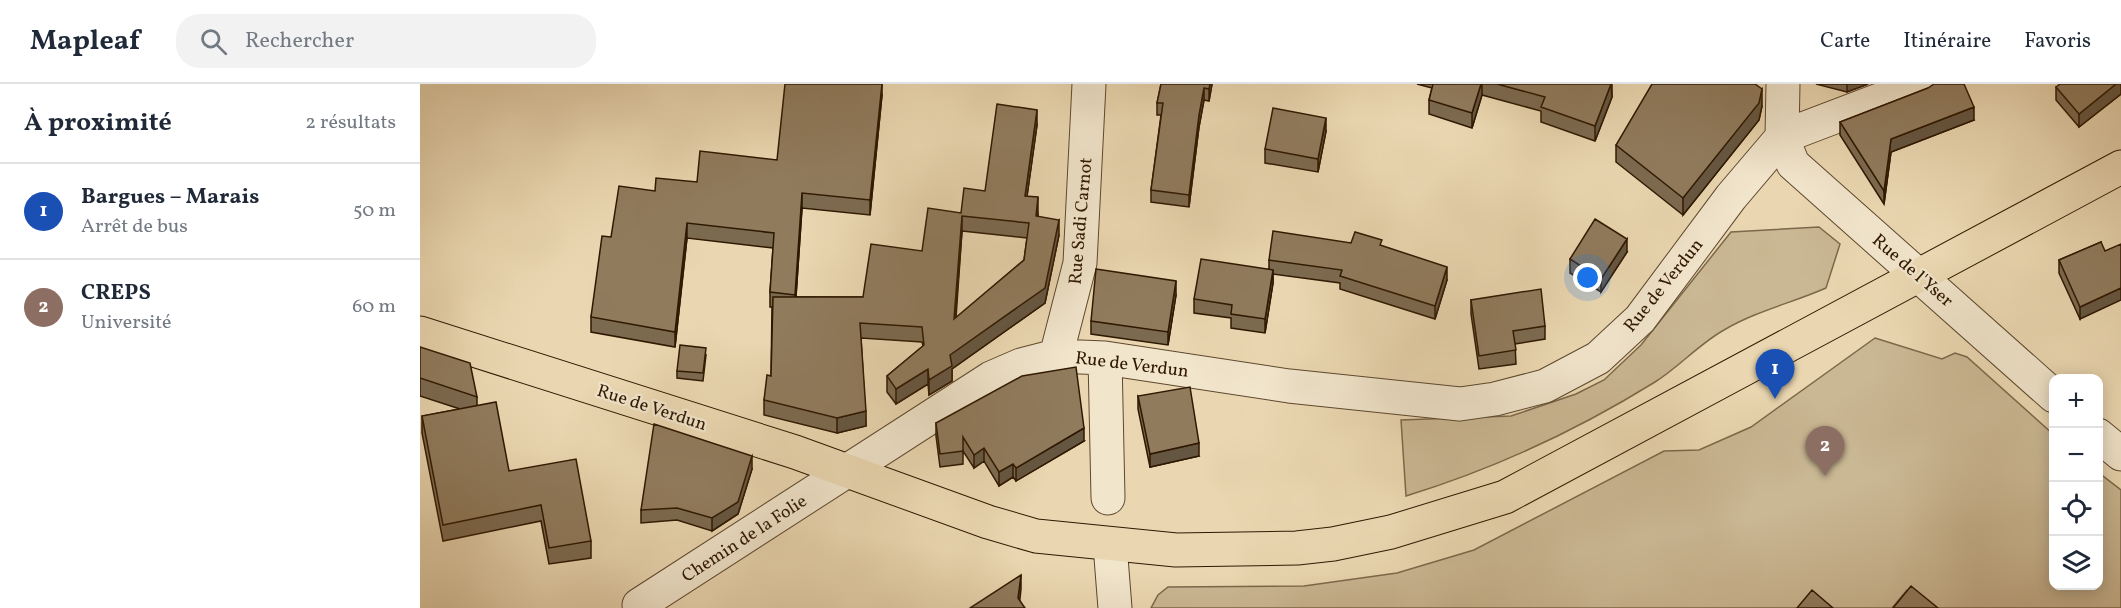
<!DOCTYPE html>
<html lang="fr">
<head>
<meta charset="utf-8">
<style>
  body { margin:0; font-family:Vollkorn,serif; background:#f2f2f3; color:#1f2937 }
  .controls { position:absolute; right:18px; bottom:18px; display:grid; overflow:hidden; border-radius:12px; box-shadow:0 3px 15px #0003 }
  .controls button { width:54px; height:54px; display:grid; place-items:center; padding:0; border:0; border-bottom:2px solid #e0e1e3; background:#fff; color:#1f2937; font:30px sans-serif }
  .you { position:absolute; left:1168px; top:194px; width:21px; height:21px; margin:-15px; border:4px solid #fff; border-radius:50%; background:#1a73e8; box-shadow:0 0 0 9px #1a73e833 }
  .badge { display:grid; place-items:center; width:39px; height:39px; border-radius:50%; background:#1a73e8; color:#fff; font-size:20px; font-weight:700 }
  .pin { position:absolute; translate:-50% -50px; filter:drop-shadow(0 2px 3px #0008) }
  .pin::after { content:''; position:absolute; top:32px; width:21px; height:18px; background:inherit; clip-path:polygon(0 0,100% 0,50% 100%) }
  .list { margin:0; padding:0; list-style:none }
  h2 { display:flex; justify-content:space-between; align-items:center; height:78px; margin:0; padding:0 24px; font-size:26px }
  h2 small { font-size:20px; font-weight:400; color:#747a83 }
  .list li { display:grid; grid-template-columns:39px 1fr auto; gap:18px; align-items:center; box-sizing:border-box; height:96px; padding:0 24px; border-top:2px solid #e0e1e3 }
  .list b { display:block; font-size:22px; white-space:nowrap }
  .list p { margin:0; font-size:20px; white-space:nowrap; color:#747a83 }
  .list em { font-size:20px; font-style:normal; color:#747a83 }
  .icon { flex:none; width:33px; height:33px; fill:none; stroke:currentColor; stroke-width:2; stroke-linecap:round; stroke-linejoin:round }
  .map { position:relative; flex:none; width:1701px; height:524px; overflow:hidden }
  header { display:flex; align-items:center; gap:36px; box-sizing:border-box; height:84px; padding:0 30px; background:#fff; border-bottom:2px solid #e0e1e3 }
  header strong { font-size:28px }
  nav { display:flex; gap:33px; margin-inline-start:auto; font-size:21px }
  .search { width:420px; height:54px; background:#f2f2f3; display:flex; align-items:center; gap:15px; box-sizing:border-box; padding:0 21px; border-radius:24px; color:#747a83; font-size:22px }
  main { display:flex }
  aside { flex:1; background:#fff }
  .map>svg:first-child { display:block }
  .green { fill:#cab793; stroke:#7c684a; stroke-width:1.5 }
  .lines { fill:none; stroke-linecap:round; stroke-linejoin:round }
  .minor-casing { stroke:#5e482d; stroke-width:35 }
  .major-casing { stroke:#2f1801; stroke-width:35 }
  .minor { stroke:#f1e5cc; stroke-width:33 }
  .major { stroke:#ead7b1; stroke-width:33 }
  .wall { fill:#7c6a50; stroke:#2f1801; stroke-width:1.5; fill-rule:evenodd }
  .shaded-wall { fill:#655641; stroke:#2f1801; stroke-width:1.5 }
  .building { fill:#907b5d; stroke:#2f1801; stroke-width:1.5; fill-rule:evenodd }
  .labels { text-anchor:middle; stroke-width:4.5; stroke-linejoin:round; paint-order:stroke }
  .street-label { font-size:18px; fill:#2f1801; stroke:#f1e5cc }
</style>
</head>
<body>
<header>
<strong>Mapleaf</strong>
<div class="search"><svg class="icon" aria-label="search" viewBox="0 0 24 24"><circle cx="10" cy="10" r="6"/><path d="M15 15l6 6"/></svg>Rechercher</div>
<nav><a>Carte</a><a>Itinéraire</a><a>Favoris</a></nav>
</header>
<main>
<aside>
<h2>À proximité<small>2 résultats</small></h2>
<ul class="list">
<li><span class="badge" style="background:#1a4fb4">1</span><div><b>Bargues – Marais</b><p>Arrêt de bus</p></div><em>50 m</em></li>
<li><span class="badge" style="background:#8d6e63">2</span><div><b>CREPS</b><p>Université</p></div><em>60 m</em></li>
</ul>
</aside>
<div class="map">
<svg width="1701" height="524" viewBox="0 0 1701 524">
  <rect width="100%" height="100%" fill="#ead7b1"/>
  <filter id="stains"><feTurbulence type="fractalNoise" baseFrequency=".00333" numOctaves="4"/><feColorMatrix values="0 0 0 0 .2 0 0 0 0 .09 0 0 0 0 .02 0 0 0 .5 -.17"/></filter>
  <radialGradient id="worn" r=".72"><stop offset=".6" stop-color="#630" stop-opacity="0"/><stop offset="1" stop-color="#630" stop-opacity=".3"/></radialGradient>
  <path class="green" d="M 1399,143 L 1420,160 L 1406,204 C 1372,219 1336,227 1304,246 C 1279,260 1259,283 1235,298 C 1156,347 1074,385 986,412 L 981,336 L 1091,332 L 1156,310 L 1184,296 L 1221,261 L 1311,148 Z
    M 1455,254 L 1522,275 L 1535,269 L 1547,273 L 1633,350 L 1634,502 L 1678,502 L 1679,389 L 1701,406 L 1701,524 L 1509,524 L 1487,506 L 1472,524 L 731,524 L 738,511 L 748,503 L 884,502 L 977,489 L 1054,466 L 1244,367 L 1279,366 L 1331,343 Z"/>
  <g class="lines">
    <defs>
      <path id="minor" d="M 1363,0 L 1362,53 L 1373,80 L 1634,312
        M 636,272 L 660,179 L 669,0
        M 685,274 L 688,414
        M 1678,351 L 1701,370
        M 690,461 L 695,524
        M 219,521 L 571,294 L 601,281 L 636,272 L 685,274 L 869,302 L 1040,320 L 1075,315 L 1125,302 L 1178,274 L 1220,235 L 1311,113 L 1362,53 L 1501,0"/>
      <path id="major" d="M 0,249 L 375,368 L 568,438 L 616,452 L 756,466 L 877,464 L 913,460 L 971,448 L 1085,413 L 1701,83"/>
    </defs>
    <use href="#minor" class="minor-casing"/>
    <use href="#major" class="major-casing"/>
    <use href="#minor" class="minor"/>
    <use href="#major" class="major"/>
  </g>
  <path class="wall" d="M 741,0 L 792,0 L 789,17 L 784,16 L 779,43 L 769,123 L 731,118 L 731,106 L 741,31 L 737,31 L 737,19 Z
    M 997,0 L 1192,0 L 1192,13 L 1175,57 L 1121,38 L 1121,27 L 1062,11 L 1052,44 L 1009,30 L 1009,16 L 1012,4 Z
    M 1396,0 L 1448,0 L 1427,8 Z
    M 1701,0 L 1701,10 L 1659,43 L 1636,16 L 1636,3 Z
    M 1508,4 L 1554,36 L 1471,68 L 1464,120 L 1420,51 L 1420,38 Z
    M 462,11 L 450,131 L 382,124 L 376,213 L 443,213 L 502,167 L 565,107 L 617,41 L 607,112 L 618,129 L 618,133 L 639,151 L 625,219 L 532,285 L 532,297 L 509,311 L 508,300 L 476,320 L 467,308 L 467,292 L 503,262 L 502,258 L 441,254 L 446,342 L 417,349 L 344,331 L 344,316 L 351,292 L 352,223 L 350,223 L 350,208 L 353,164 L 267,154 L 255,263 L 171,248 L 171,233 L 191,153 L 235,107 L 277,98 L 357,76 ZM 542,147 L 607,154 L 604,176 L 536,234 Z
    M 1342,22 L 1339,36 L 1263,131 L 1196,78 L 1196,61 Z
    M 906,47 L 898,88 L 845,79 L 845,65 Z
    M 1681,158 L 1660,235 L 1639,189 L 1639,176 Z
    M 931,159 L 962,162 L 1027,196 L 1015,235 L 920,205 L 920,199 L 853,190 L 853,199 L 845,249 L 811,244 L 811,234 L 774,229 L 774,215 L 849,185 L 849,176 Z
    M 1207,168 L 1181,208 L 1150,189 L 1150,175 Z
    M 756,211 L 748,261 L 671,250 L 671,237 Z
    M 1051,216 L 1125,242 L 1125,255 L 1095,260 L 1096,280 L 1059,285 L 1051,230 Z
    M 0,263 L 57,313 L 57,322 L 89,387 L 171,457 L 171,474 L 129,480 L 121,437 L 23,457 L 2,349 L 2,332 L 40,325 L 0,312 Z
    M 286,271 L 283,297 L 257,294 L 257,287 Z
    M 718,312 L 779,372 L 730,383 L 718,325 Z
    M 516,339 L 664,357 L 596,397 L 593,393 L 579,402 L 564,377 L 554,384 L 543,367 L 543,380 L 520,383 L 516,352 Z
    M 332,385 L 318,430 L 292,447 L 257,436 L 221,439 L 221,426 Z"/>
  <path class="shaded-wall" d="M 462,0 L 462,11 L 450,131 L 450,116 Z
    M 790,0 L 792,0 L 789,17 L 789,5 Z
    M 1061,0 L 1062,0 L 1062,11 L 1052,44 L 1052,29 Z
    M 1191,0 L 1192,13 L 1175,57 L 1175,42 Z
    M 1427,0 L 1448,0 L 1427,8 Z
    M 1696,0 L 1701,0 L 1701,10 L 1659,43 L 1659,30 Z
    M 784,4 L 784,16 L 779,43 L 769,123 L 769,111 L 779,31 Z
    M 1342,5 L 1342,22 L 1339,36 L 1263,131 L 1263,114 Z
    M 1554,23 L 1554,36 L 1471,68 L 1464,120 L 1464,107 L 1471,55 Z
    M 617,26 L 617,41 L 605,127 L 605,112 Z
    M 906,34 L 906,47 L 898,88 L 898,75 Z
    M 382,109 L 382,124 L 375,226 L 375,211 Z
    M 618,113 L 618,129 L 616,148 L 616,132 Z
    M 542,132 L 542,147 L 534,250 L 534,235 Z
    M 639,136 L 639,151 L 625,219 L 532,285 L 532,297 L 509,311 L 509,296 Z
    M 267,139 L 267,154 L 255,263 L 255,248 Z
    M 1207,155 L 1207,168 L 1181,208 L 1181,195 Z
    M 1027,183 L 1027,196 L 1015,235 L 1015,222 Z
    M 853,186 L 853,199 L 845,249 L 845,235 Z
    M 756,197 L 756,211 L 748,261 L 748,248 Z
    M 1701,204 L 1701,216 L 1660,235 L 1660,223 Z
    M 508,285 L 508,300 L 476,320 L 476,305 Z
    M 446,327 L 446,342 L 417,349 L 417,334 Z
    M 664,344 L 664,357 L 596,397 L 596,384 Z
    M 779,359 L 779,372 L 730,383 L 730,370 Z
    M 564,364 L 564,377 L 554,384 L 554,371 Z
    M 332,372 L 332,385 L 318,430 L 292,447 L 292,434 Z
    M 593,380 L 593,393 L 579,402 L 579,388 Z
    M 601,491 L 601,505 L 599,524 L 598,514 Z"/>
  <path class="building" d="M 365,0 L 462,0 L 450,116 L 382,109 L 375,211 L 350,208 L 354,149 L 267,139 L 255,248 L 171,233 L 182,152 L 191,153 L 199,102 L 235,107 L 236,94 L 277,98 L 280,67 L 357,76 Z
    M 741,0 L 790,0 L 789,5 L 784,4 L 779,31 L 769,111 L 731,106 L 743,19 L 737,19 Z
    M 1013,0 L 1061,0 L 1052,29 L 1009,16 Z
    M 1077,0 L 1191,0 L 1175,42 L 1121,23 L 1125,13 Z
    M 1232,0 L 1335,0 L 1342,5 L 1339,19 L 1263,114 L 1196,61 Z
    M 1514,0 L 1544,0 L 1554,23 L 1471,55 L 1464,107 L 1420,38 L 1508,4 Z
    M 1640,0 L 1696,0 L 1659,30 L 1636,3 Z
    M 577,20 L 617,26 L 605,112 L 618,113 L 616,132 L 639,136 L 625,204 L 530,271 L 532,282 L 509,296 L 508,285 L 476,305 L 467,292 L 504,261 L 502,243 L 440,239 L 446,327 L 417,334 L 344,316 L 347,291 L 351,292 L 353,213 L 443,213 L 451,160 L 502,167 L 508,124 L 541,129 L 544,104 L 565,107 ZM 542,132 L 609,139 L 604,176 L 534,235 Z
    M 853,24 L 906,34 L 898,75 L 845,65 Z
    M 1175,135 L 1207,155 L 1181,195 L 1150,175 Z
    M 853,147 L 931,159 L 935,148 L 962,156 L 960,161 L 1027,183 L 1015,222 L 920,192 L 922,186 L 849,176 Z
    M 1681,158 L 1685,167 L 1701,160 L 1701,204 L 1660,223 L 1639,176 Z
    M 781,175 L 853,186 L 845,235 L 811,230 L 812,221 L 774,215 Z
    M 676,185 L 756,197 L 748,248 L 671,237 Z
    M 1121,205 L 1125,242 L 1093,247 L 1096,266 L 1059,272 L 1051,216 Z
    M 260,261 L 286,264 L 283,289 L 257,287 Z
    M 0,263 L 50,279 L 57,313 L 0,294 Z
    M 656,283 L 664,344 L 596,384 L 593,380 L 579,388 L 564,364 L 554,371 L 543,353 L 543,367 L 520,370 L 516,339 L 602,292 Z
    M 770,303 L 779,359 L 730,370 L 718,312 Z
    M 76,318 L 89,387 L 156,375 L 171,457 L 129,464 L 121,421 L 23,441 L 2,332 Z
    M 234,340 L 332,372 L 318,418 L 292,434 L 257,424 L 221,426 Z
    M 601,491 L 598,514 L 605,524 L 550,524 Z
    M 1491,502 L 1518,524 L 1473,524 Z
    M 1392,506 L 1413,524 L 1377,524 Z"/>
  <g class="labels">
    <g class="street-label">
      <text transform="translate(660 137) rotate(-85)" y="6">Rue Sadi Carnot</text>
      <text transform="translate(1493 186) rotate(41)" y="6">Rue de l'Yser</text>
      <text transform="translate(1243 201) rotate(-51)" y="6">Rue de Verdun</text>
      <text transform="translate(712 280) rotate(7)" y="6">Rue de Verdun</text>
      <text transform="translate(232 323) rotate(18)" y="6">Rue de Verdun</text>
      <text transform="translate(324 454) rotate(-33)" y="6">Chemin de la Folie</text>
    </g>
  </g>
  <rect width="100%" height="100%" filter="url(#stains)"/>
  <rect width="100%" height="100%" fill="url(#worn)"/>
</svg>
<div class="controls">
<button>+</button>
<button>−</button>
<button><svg class="icon" aria-label="locate" viewBox="0 0 24 24"><circle cx="12" cy="12" r="6"/><path d="M12 2v4M12 18v4M2 12h4M18 12h4"/></svg></button>
<button><svg class="icon" aria-label="layers" viewBox="0 0 24 24"><path d="M12 4l9 5-9 5-9-5zM3 14l9 5 9-5"/></svg></button>
</div>
<div class="you"></div>
<div class="pin badge" style="left:1355px;top:315px;background:#1a4fb4">1</div>
<div class="pin badge" style="left:1405px;top:392px;background:#8d6e63">2</div>
</div>
</main>
</body>
</html>
